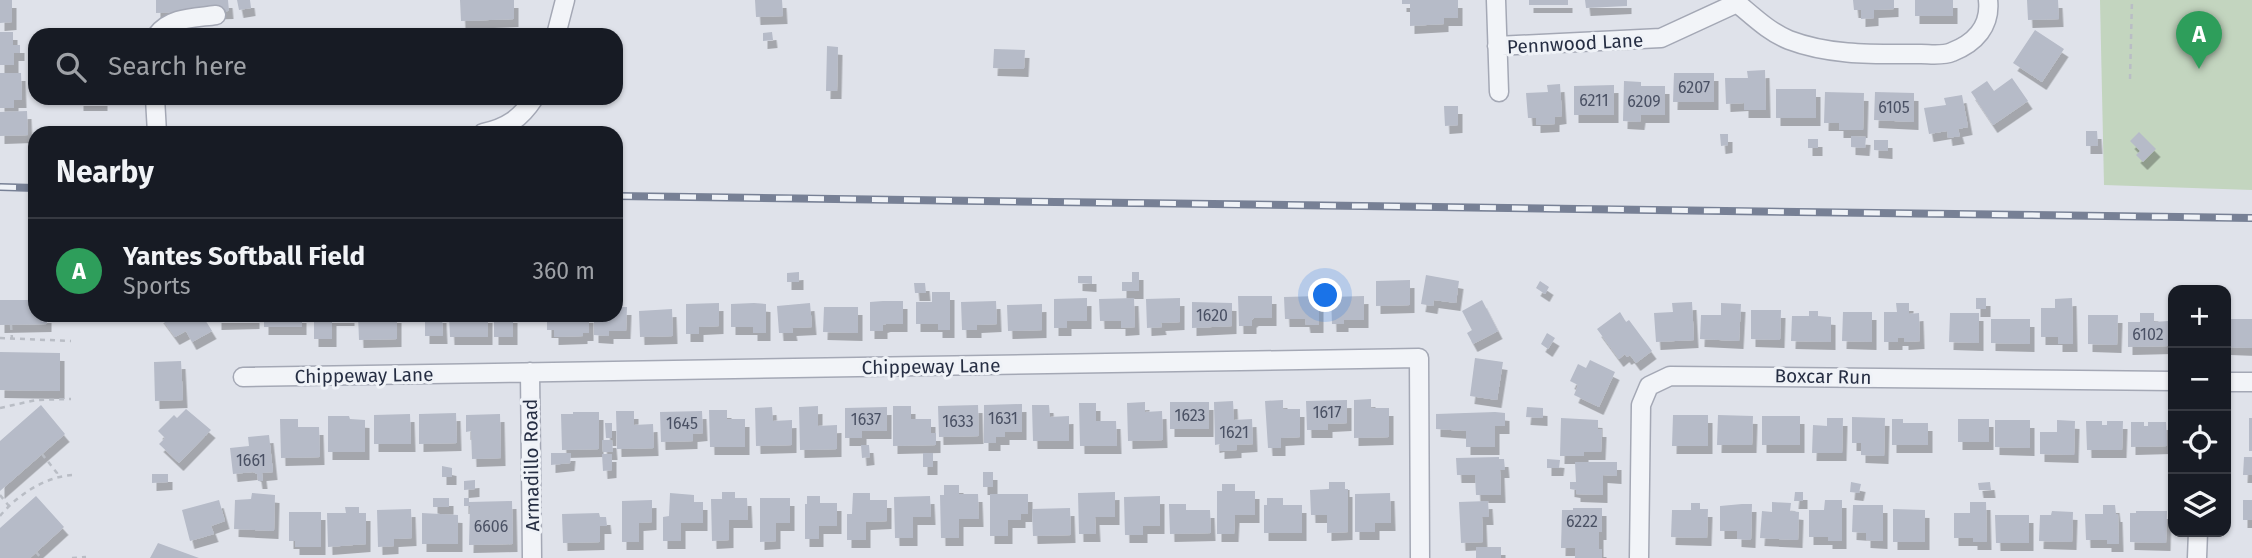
<!DOCTYPE html>
<html lang="en">
<head>
<meta charset="utf-8">
<style>
  body { margin:0; font-family:"Fira Sans",sans-serif; background:#20242c; color:#f1f3f6 }
  .controls { position:absolute; right:21px; bottom:21px; display:grid; overflow:hidden; border-radius:14px; box-shadow:0 2px 5px #0004 }
  .controls button { width:63px; height:63px; display:grid; place-items:center; padding:0; border:0; border-bottom:2px solid #363941; background:#171b24; color:#f1f3f6; font:35px sans-serif }
  .you { position:absolute; left:1326px; top:296px; width:24px; height:24px; margin:-18px; border:5px solid #fff; border-radius:50%; background:#1a73e8; box-shadow:0 0 0 10px #1a73e833 }
  .badge { display:grid; place-items:center; width:46px; height:46px; border-radius:50%; background:#dd3641; color:#fff; font-size:23px; font-weight:700 }
  .pin { position:absolute; translate:-50% -58px; filter:drop-shadow(0 2px 4px #0008) }
  .pin::after { content:''; position:absolute; top:37px; width:24px; height:21px; background:inherit; clip-path:polygon(0 0,100% 0,50% 100%) }
  .list { margin:0; padding:0; list-style:none }
  h2 { display:flex; justify-content:space-between; align-items:center; height:91px; margin:0; padding:0 28px; font-size:30px }
  h2 small { font-size:23px; font-weight:400; color:#9ea1a6 }
  .list li { display:grid; grid-template-columns:46px 1fr auto; gap:21px; align-items:center; box-sizing:border-box; height:105px; padding:0 28px; border-top:2px solid #363941 }
  .list b { display:block; font-size:26px; white-space:nowrap }
  .list p { margin:0; font-size:23px; white-space:nowrap; color:#9ea1a6 }
  .list em { font-size:23px; font-style:normal; color:#9ea1a6 }
  .icon { flex:none; width:38px; height:38px; fill:none; stroke:currentColor; stroke-width:2; stroke-linecap:round; stroke-linejoin:round }
  .map { position:relative; flex:none; width:2252px; height:558px; overflow:hidden }
  .search { position:absolute; background:#171b24; box-shadow:0 2px 5px #0004; left:28px; top:28px; width:595px; height:77px; display:flex; align-items:center; gap:18px; box-sizing:border-box; padding:0 24px; border-radius:21px; color:#9ea1a6; font-size:26px }
  .panel { position:absolute; background:#171b24; box-shadow:0 2px 5px #0004; left:28px; top:126px; width:595px; height:196px; border-radius:21px }
  .map>svg:first-child { display:block }
  .green { fill:#c3d5bf }
  .building { fill:#b6bbc8; filter:url(#shadow) }
  .lines { fill:none; stroke-linecap:round; stroke-linejoin:round }
  .minor-casing { stroke:#a4a8b5; stroke-width:21 }
  .path { stroke:#b9bdc5; stroke-width:2.5; stroke-dasharray:5 5; stroke-linecap:butt }
  .minor { stroke:#f2f4f8; stroke-width:18 }
  .rail-casing { stroke:#778095; stroke-width:8 }
  .rail { stroke:#eff2f7; stroke-width:5; stroke-dasharray:16; stroke-linecap:butt }
  .labels { text-anchor:middle; stroke-width:6; stroke-linejoin:round; paint-order:stroke }
  .number-label { font-size:16px; fill:#4a5164 }
  .street-label { font-size:19px; fill:#262e43; stroke:#eff2f7 }
</style>
</head>
<body>
<div class="map">
<svg width="2252" height="558" viewBox="0 0 2252 558">
  <defs>
    <filter id="shadow"><feDropShadow dx="4.5" dy="8" stdDeviation="0" flood-color="#0004"/></filter>
  </defs>
  <rect width="100%" height="100%" fill="#dfe2ea"/>
  <path class="green" d="M 2100,0 L 2252,0 L 2252,190 L 2104,185 Z"/>
  <path class="building" d="M 0,0 L 12,0 L 12,22 L 0,23 Z
    M 156,0 L 228,0 L 229,11 L 156,13 Z
    M 237,0 L 250,0 L 251,8 L 239,10 Z
    M 460,0 L 514,0 L 514,19 L 461,21 Z
    M 755,0 L 782,0 L 783,16 L 756,17 Z
    M 1402,0 L 1458,0 L 1458,18 L 1444,18 L 1444,24 L 1410,26 L 1410,4 L 1402,4 Z
    M 1529,0 L 1568,0 L 1568,5 L 1529,5 Z
    M 1585,0 L 1627,0 L 1627,6 L 1586,8 Z
    M 1853,0 L 1894,0 L 1894,9 L 1874,10 L 1874,18 L 1861,19 L 1861,10 L 1854,10 Z
    M 1915,0 L 1953,0 L 1953,16 L 1915,16 Z
    M 2027,0 L 2058,0 L 2059,19 L 2028,20 Z
    M 2035,30 L 2064,49 L 2042,82 L 2013,63 Z
    M 0,32 L 13,32 L 13,45 L 20,45 L 20,53 L 14,53 L 14,65 L 0,65 Z
    M 772,32 L 773,40 L 763,41 L 763,33 Z
    M 827,46 L 838,47 L 837,91 L 826,91 Z
    M 994,49 L 1025,50 L 1024,69 L 993,68 Z
    M 1765,70 L 1766,110 L 1744,110 L 1744,103 L 1726,104 L 1725,78 L 1748,78 L 1747,71 Z
    M 0,73 L 21,73 L 22,100 L 14,100 L 14,108 L 0,108 Z
    M 1674,73 L 1714,73 L 1714,102 L 1673,102 Z
    M 2012,78 L 2028,101 L 1993,125 L 1971,92 L 1987,81 L 1994,91 Z
    M 1624,81 L 1641,82 L 1641,86 L 1665,86 L 1665,115 L 1641,115 L 1640,122 L 1623,121 Z
    M 1560,84 L 1562,116 L 1555,117 L 1555,124 L 1536,125 L 1536,118 L 1528,118 L 1526,93 L 1548,92 L 1547,85 Z
    M 1614,85 L 1614,115 L 1574,115 L 1574,86 Z
    M 1776,89 L 1816,89 L 1816,118 L 1776,118 Z
    M 1825,92 L 1864,93 L 1863,130 L 1839,130 L 1839,123 L 1824,123 Z
    M 1875,92 L 1914,93 L 1914,122 L 1874,120 Z
    M 1962,95 L 1968,127 L 1958,129 L 1960,136 L 1948,138 L 1947,131 L 1929,134 L 1924,108 L 1946,105 L 1944,98 Z
    M 79,98 L 103,98 L 103,103 L 79,103 Z
    M 1444,106 L 1458,106 L 1458,125 L 1445,126 Z
    M 27,111 L 28,135 L 0,136 L 0,112 Z
    M 2086,131 L 2097,131 L 2098,146 L 2086,146 Z
    M 2139,132 L 2156,149 L 2143,162 L 2136,155 L 2140,151 L 2130,141 Z
    M 1720,134 L 1728,134 L 1728,145 L 1721,146 Z
    M 1851,136 L 1866,137 L 1865,148 L 1851,147 Z
    M 1808,139 L 1818,139 L 1818,148 L 1808,148 Z
    M 1874,140 L 1888,140 L 1888,151 L 1874,150 Z
    M 799,272 L 799,282 L 787,282 L 787,273 Z
    M 1132,272 L 1139,272 L 1139,291 L 1122,291 L 1122,282 L 1132,282 Z
    M 1426,275 L 1459,281 L 1456,303 L 1434,300 L 1433,306 L 1421,304 Z
    M 1078,276 L 1092,276 L 1092,284 L 1078,283 Z
    M 1410,280 L 1410,305 L 1376,306 L 1376,281 Z
    M 1540,281 L 1549,287 L 1545,294 L 1536,288 Z
    M 914,283 L 925,283 L 926,293 L 915,293 Z
    M 932,292 L 950,292 L 950,330 L 938,330 L 938,324 L 916,324 L 916,302 L 932,302 Z
    M 1238,296 L 1272,296 L 1272,318 L 1254,318 L 1252,320 L 1252,326 L 1239,326 Z
    M 1319,296 L 1319,325 L 1306,325 L 1305,319 L 1285,319 L 1284,297 Z
    M 1364,296 L 1364,320 L 1344,320 L 1344,324 L 1332,324 L 1331,297 Z
    M 1087,298 L 1087,321 L 1067,321 L 1067,328 L 1054,328 L 1054,299 Z
    M 1134,298 L 1135,327 L 1121,328 L 1121,321 L 1100,321 L 1099,299 Z
    M 1180,298 L 1180,322 L 1161,323 L 1162,327 L 1147,328 L 1146,299 Z
    M 1976,298 L 1986,298 L 1986,309 L 1976,309 Z
    M 2072,298 L 2073,344 L 2058,344 L 2058,337 L 2041,337 L 2041,308 L 2055,308 L 2055,299 Z
    M 0,300 L 35,300 L 35,315 L 47,315 L 47,324 L 0,325 Z
    M 1482,300 L 1498,331 L 1473,344 L 1467,333 L 1472,330 L 1462,311 Z
    M 883,301 L 903,301 L 903,324 L 886,324 L 883,325 L 883,331 L 870,331 L 870,302 Z
    M 996,301 L 997,324 L 977,325 L 977,330 L 962,330 L 961,302 Z
    M 1192,302 L 1232,303 L 1232,326 L 1192,328 Z
    M 1692,302 L 1694,340 L 1656,342 L 1654,313 L 1673,312 L 1672,303 Z
    M 719,303 L 719,326 L 699,327 L 699,334 L 686,334 L 686,304 Z
    M 754,303 L 766,304 L 766,333 L 753,333 L 753,327 L 731,327 L 731,304 Z
    M 810,303 L 812,327 L 792,328 L 793,333 L 779,333 L 777,306 Z
    M 1721,303 L 1741,304 L 1739,341 L 1700,339 L 1701,315 L 1721,315 Z
    M 1896,303 L 1909,303 L 1909,314 L 1919,313 L 1920,341 L 1904,342 L 1904,338 L 1898,338 L 1898,342 L 1884,342 L 1884,312 L 1897,312 Z
    M 1042,304 L 1042,330 L 1008,331 L 1007,305 Z
    M 616,307 L 627,307 L 626,331 L 609,331 L 609,336 L 594,335 L 594,315 L 616,315 Z
    M 824,307 L 858,307 L 858,333 L 823,332 Z
    M 672,309 L 673,336 L 640,337 L 639,311 Z
    M 1751,310 L 1781,310 L 1780,340 L 1751,339 Z
    M 1809,311 L 1818,311 L 1818,316 L 1831,317 L 1831,342 L 1791,341 L 1792,316 L 1809,316 Z
    M 1620,312 L 1626,322 L 1629,320 L 1652,351 L 1636,363 L 1630,355 L 1627,357 L 1625,354 L 1619,359 L 1597,329 Z
    M 1843,312 L 1872,312 L 1872,342 L 1842,341 Z
    M 1950,313 L 1979,313 L 1979,343 L 1949,342 Z
    M 2140,313 L 2154,313 L 2154,322 L 2168,321 L 2168,346 L 2128,347 L 2128,322 L 2140,322 Z
    M 159,315 L 202,315 L 212,331 L 192,342 L 186,331 L 175,337 Z
    M 217,315 L 255,315 L 255,321 L 217,322 Z
    M 264,315 L 302,315 L 302,327 L 264,327 Z
    M 314,315 L 350,315 L 350,318 L 332,318 L 332,339 L 314,339 Z
    M 358,315 L 397,315 L 397,339 L 359,340 Z
    M 425,315 L 442,315 L 443,336 L 425,336 Z
    M 449,315 L 488,315 L 488,337 L 450,337 Z
    M 494,315 L 513,315 L 513,337 L 494,337 Z
    M 547,315 L 589,315 L 589,333 L 583,333 L 583,336 L 554,337 L 554,330 L 547,330 Z
    M 2088,315 L 2118,315 L 2117,345 L 2088,344 Z
    M 1991,319 L 2030,319 L 2030,344 L 1991,343 Z
    M 2227,319 L 2252,319 L 2252,348 L 2226,347 Z
    M 1547,333 L 1555,338 L 1548,349 L 1541,344 Z
    M 0,352 L 60,353 L 60,391 L 0,390 Z
    M 1475,358 L 1503,362 L 1497,400 L 1470,396 Z
    M 1590,360 L 1615,372 L 1599,407 L 1574,395 L 1578,385 L 1570,381 L 1578,364 L 1586,368 Z
    M 181,361 L 183,400 L 155,401 L 154,362 Z
    M 1371,399 L 1371,408 L 1389,408 L 1389,437 L 1354,438 L 1354,400 Z
    M 1283,400 L 1283,409 L 1300,409 L 1300,437 L 1281,438 L 1281,448 L 1268,448 L 1265,401 Z
    M 1347,400 L 1347,423 L 1328,424 L 1328,430 L 1307,430 L 1306,401 Z
    M 1233,401 L 1234,420 L 1252,419 L 1253,444 L 1237,445 L 1237,450 L 1220,451 L 1220,444 L 1215,445 L 1214,402 Z
    M 1145,402 L 1145,412 L 1162,411 L 1163,440 L 1128,441 L 1127,403 Z
    M 1170,402 L 1209,402 L 1209,429 L 1170,429 Z
    M 1079,403 L 1096,403 L 1096,421 L 1116,421 L 1117,446 L 1080,446 Z
    M 1022,404 L 1022,432 L 1005,432 L 1005,437 L 996,437 L 996,443 L 984,443 L 984,405 Z
    M 41,405 L 65,434 L 0,491 L 0,441 Z
    M 978,405 L 979,436 L 939,437 L 938,406 Z
    M 1032,405 L 1049,405 L 1050,417 L 1069,416 L 1069,441 L 1033,441 Z
    M 818,406 L 818,426 L 837,425 L 837,449 L 800,450 L 799,407 Z
    M 893,406 L 911,406 L 911,419 L 931,419 L 931,433 L 936,433 L 936,445 L 893,446 Z
    M 772,407 L 773,421 L 792,420 L 792,445 L 756,446 L 755,408 Z
    M 887,407 L 887,431 L 862,431 L 862,438 L 845,438 L 845,408 Z
    M 1527,407 L 1543,408 L 1543,418 L 1526,417 Z
    M 186,409 L 211,430 L 179,463 L 159,444 L 165,438 L 158,431 L 174,415 L 177,418 Z
    M 709,410 L 727,410 L 727,419 L 745,419 L 745,447 L 710,447 Z
    M 616,411 L 634,411 L 634,425 L 653,424 L 654,448 L 617,449 Z
    M 702,411 L 703,433 L 693,434 L 693,441 L 661,442 L 660,412 Z
    M 573,412 L 599,412 L 599,449 L 562,450 L 561,414 L 573,414 Z
    M 1495,412 L 1505,413 L 1505,426 L 1495,426 L 1495,447 L 1466,447 L 1466,431 L 1436,429 L 1436,414 Z
    M 456,413 L 457,443 L 419,444 L 419,414 Z
    M 410,414 L 411,444 L 374,444 L 374,415 Z
    M 500,414 L 501,458 L 472,459 L 471,431 L 466,432 L 466,415 Z
    M 1673,415 L 1708,415 L 1708,446 L 1672,446 Z
    M 1718,415 L 1753,416 L 1752,445 L 1717,445 Z
    M 328,416 L 349,416 L 350,419 L 365,420 L 365,452 L 328,452 Z
    M 1762,416 L 1800,416 L 1800,445 L 1762,445 Z
    M 1852,417 L 1885,418 L 1884,456 L 1861,455 L 1861,443 L 1852,443 Z
    M 1561,418 L 1598,420 L 1598,429 L 1602,429 L 1601,452 L 1584,452 L 1584,456 L 1560,456 Z
    M 1827,418 L 1843,418 L 1842,453 L 1812,453 L 1813,425 L 1827,426 Z
    M 2249,418 L 2252,418 L 2252,451 L 2249,451 Z
    M 280,419 L 298,419 L 298,427 L 319,427 L 320,457 L 281,458 Z
    M 1892,419 L 1903,419 L 1903,423 L 1928,423 L 1928,445 L 1892,445 Z
    M 1958,419 L 1989,419 L 1989,442 L 1958,442 Z
    M 1995,420 L 2030,420 L 2030,448 L 1995,447 Z
    M 2057,420 L 2075,421 L 2074,455 L 2040,454 L 2040,432 L 2057,432 Z
    M 2086,421 L 2102,421 L 2102,425 L 2107,425 L 2107,421 L 2123,421 L 2122,450 L 2087,450 Z
    M 2131,422 L 2144,422 L 2144,426 L 2148,426 L 2148,422 L 2166,422 L 2167,446 L 2131,447 Z
    M 605,423 L 612,423 L 612,438 L 606,438 Z
    M 269,435 L 273,472 L 262,473 L 263,481 L 258,481 L 257,474 L 253,472 L 233,474 L 230,448 L 249,446 L 248,437 Z
    M 602,440 L 612,440 L 613,452 L 603,452 Z
    M 861,445 L 869,445 L 870,457 L 862,458 Z
    M 551,453 L 571,453 L 570,463 L 551,465 Z
    M 923,453 L 933,453 L 933,467 L 923,467 Z
    M 602,454 L 612,454 L 612,470 L 603,471 Z
    M 1499,457 L 1499,459 L 1504,459 L 1505,470 L 1500,470 L 1501,495 L 1476,495 L 1475,475 L 1457,475 L 1456,458 Z
    M 2244,457 L 2252,457 L 2252,475 L 2243,475 Z
    M 1547,459 L 1560,460 L 1559,468 L 1547,468 Z
    M 1575,462 L 1617,462 L 1617,476 L 1603,475 L 1603,495 L 1576,494 L 1576,490 L 1570,489 L 1570,482 L 1576,482 Z
    M 442,466 L 452,468 L 452,477 L 442,477 Z
    M 983,472 L 993,472 L 993,487 L 983,487 Z
    M 152,474 L 168,474 L 168,482 L 152,483 Z
    M 475,480 L 475,489 L 464,490 L 464,481 Z
    M 1329,482 L 1345,482 L 1345,489 L 1348,489 L 1348,532 L 1327,533 L 1327,515 L 1311,515 L 1310,490 L 1329,489 Z
    M 1851,482 L 1861,484 L 1859,493 L 1850,492 Z
    M 1990,482 L 1991,490 L 1979,490 L 1978,483 Z
    M 1222,484 L 1235,484 L 1235,491 L 1255,491 L 1255,515 L 1235,515 L 1234,534 L 1217,534 L 1217,491 L 1222,491 Z
    M 944,485 L 959,485 L 959,494 L 978,494 L 979,519 L 959,519 L 959,538 L 941,538 L 940,495 L 944,495 Z
    M 722,492 L 735,492 L 735,498 L 747,498 L 748,520 L 729,520 L 729,540 L 712,541 L 711,499 L 722,499 Z
    M 1115,492 L 1115,517 L 1095,517 L 1096,534 L 1079,534 L 1078,493 Z
    M 1795,492 L 1803,492 L 1803,501 L 1794,501 Z
    M 252,493 L 275,495 L 274,531 L 234,529 L 235,500 L 251,499 Z
    M 670,493 L 694,495 L 694,502 L 703,502 L 703,523 L 681,523 L 681,541 L 663,541 L 663,517 L 669,516 Z
    M 853,493 L 870,493 L 870,500 L 887,500 L 887,521 L 866,522 L 866,540 L 847,540 L 847,514 L 852,514 Z
    M 1390,493 L 1391,523 L 1375,523 L 1375,532 L 1355,532 L 1355,494 Z
    M 990,494 L 1028,494 L 1028,514 L 1021,514 L 1021,520 L 1008,520 L 1008,536 L 990,536 Z
    M 36,496 L 64,527 L 30,558 L 0,558 L 0,528 Z
    M 807,496 L 820,496 L 820,503 L 837,503 L 837,526 L 819,526 L 819,539 L 805,539 L 805,504 L 807,504 Z
    M 930,496 L 931,517 L 913,517 L 913,538 L 895,538 L 894,497 Z
    M 1160,496 L 1160,526 L 1143,526 L 1143,535 L 1125,535 L 1124,497 Z
    M 433,498 L 449,498 L 449,507 L 433,507 Z
    M 464,498 L 469,498 L 469,502 L 512,501 L 513,544 L 469,545 L 470,506 L 464,506 Z
    M 760,498 L 790,498 L 790,523 L 776,523 L 776,541 L 760,542 Z
    M 1267,498 L 1283,498 L 1283,505 L 1302,505 L 1302,533 L 1264,533 L 1264,505 L 1267,505 Z
    M 219,500 L 225,521 L 211,526 L 214,534 L 190,541 L 182,510 Z
    M 652,500 L 652,522 L 639,523 L 639,542 L 622,542 L 622,501 Z
    M 1825,500 L 1842,500 L 1842,541 L 1828,541 L 1828,537 L 1809,537 L 1809,510 L 1824,510 Z
    M 2243,500 L 2252,500 L 2252,520 L 2243,520 Z
    M 1488,501 L 1489,517 L 1482,517 L 1483,542 L 1461,543 L 1459,502 Z
    M 1772,502 L 1791,503 L 1790,511 L 1799,512 L 1798,540 L 1760,538 L 1762,511 L 1772,512 Z
    M 1970,502 L 1986,502 L 1987,542 L 1973,542 L 1973,538 L 1954,538 L 1954,513 L 1970,513 Z
    M 1691,503 L 1700,503 L 1700,509 L 1708,509 L 1707,538 L 1671,537 L 1672,510 L 1691,510 Z
    M 1169,504 L 1186,504 L 1186,510 L 1210,510 L 1211,533 L 1170,534 Z
    M 1742,504 L 1752,504 L 1751,540 L 1737,539 L 1737,531 L 1720,531 L 1720,506 Z
    M 1853,505 L 1883,505 L 1883,541 L 1866,540 L 1866,533 L 1852,532 Z
    M 2103,505 L 2115,505 L 2116,514 L 2118,514 L 2119,544 L 2107,544 L 2107,540 L 2086,540 L 2085,514 L 2103,514 Z
    M 345,507 L 359,507 L 359,513 L 366,513 L 366,544 L 328,547 L 327,513 L 346,513 Z
    M 1070,508 L 1071,535 L 1033,536 L 1032,509 Z
    M 1573,508 L 1602,508 L 1602,532 L 1599,532 L 1599,549 L 1602,549 L 1602,558 L 1575,558 L 1575,548 L 1561,548 L 1562,510 L 1573,510 Z
    M 411,509 L 412,538 L 394,539 L 394,546 L 378,547 L 377,510 Z
    M 1893,509 L 1925,510 L 1925,542 L 1893,542 Z
    M 2052,511 L 2073,512 L 2072,542 L 2039,541 L 2040,515 L 2051,515 Z
    M 2136,511 L 2167,511 L 2166,543 L 2130,542 L 2130,513 L 2136,513 Z
    M 289,512 L 321,512 L 321,547 L 295,547 L 295,541 L 289,541 Z
    M 422,513 L 458,515 L 458,544 L 422,544 Z
    M 599,513 L 600,517 L 606,517 L 607,526 L 600,526 L 600,542 L 563,543 L 562,514 Z
    M 1995,515 L 2029,515 L 2029,543 L 1996,543 Z
    M 158,543 L 199,558 L 150,558 Z
    M 1476,547 L 1501,547 L 1501,558 L 1476,558 Z"/>
  <g class="lines">
    <defs>
      <path id="minor" d="M 1496,0 L 1499,92
        M 157,35 C 170,17 195,18 216,15
        M 556,35 L 565,0
        M 1497,46 L 1661,38 L 1737,3 C 1753,16 1769,32 1789,40 C 1831,56 1876,54 1921,54 C 1930,54 1943,56 1952,52 C 1975,43 1991,26 1988,0
        M 155,98 L 157,133
        M 483,133 C 507,128 521,118 534,98
        M 530,372 L 532,558
        M 243,377 L 1419,358 L 1420,558
        M 2226,382 L 2252,382
        M 1639,558 L 1641,405 L 1649,386 L 1670,376 L 2173,381
        M 2197,558 L 2198,532"/>
    </defs>
    <use href="#minor" class="minor-casing"/>
    <path class="path" d="M 2130,79 L 2132,0
      M 11,325 L 12,339
      M 0,338 L 71,341
      M 0,408 L 36,400 L 71,399
      M 42,454 L 57,473 L 57,476
      M 0,495 L 9,506
      M 0,516 C 17,495 45,477 72,475
      M 36,552 L 41,558
      M 72,558 L 86,557"/>
    <use href="#minor" class="minor"/>
    <defs>
      <path id="rail" d="M 0,187 L 35,188
        M 616,196 L 2252,218"/>
    </defs>
    <use href="#rail" class="rail-casing"/>
    <use href="#rail" class="rail"/>
  </g>
  <g class="labels">
    <g class="number-label">
      <text x="1694" y="93">6207</text>
      <text x="1594" y="106">6211</text>
      <text x="1644" y="107">6209</text>
      <text x="1894" y="113">6105</text>
      <text x="1212" y="321">1620</text>
      <text x="2148" y="340">6102</text>
      <text x="1327" y="418">1617</text>
      <text x="1190" y="421">1623</text>
      <text x="1003" y="424">1631</text>
      <text x="866" y="425">1637</text>
      <text x="958" y="427">1633</text>
      <text x="682" y="429">1645</text>
      <text x="1234" y="438">1621</text>
      <text x="251" y="466">1661</text>
      <text x="1582" y="527">6222</text>
      <text x="491" y="532">6606</text>
    </g>
    <g class="street-label">
      <text transform="translate(1575 43) rotate(-3)" y="7">Pennwood Lane</text>
      <text transform="translate(931 366) rotate(-1)" y="7">Chippeway Lane</text>
      <text transform="translate(364 375) rotate(-1)" y="7">Chippeway Lane</text>
      <text transform="translate(1823 376) rotate(1)" y="7">Boxcar Run</text>
      <text transform="translate(531 465) rotate(-91)" y="7">Armadillo Road</text>
    </g>
  </g>
</svg>
<div class="controls">
<button>+</button>
<button>−</button>
<button><svg class="icon" aria-label="locate" viewBox="0 0 24 24"><circle cx="12" cy="12" r="6"/><path d="M12 2v4M12 18v4M2 12h4M18 12h4"/></svg></button>
<button><svg class="icon" aria-label="layers" viewBox="0 0 24 24"><path d="M12 4l9 5-9 5-9-5zM3 14l9 5 9-5"/></svg></button>
</div>
<div class="you"></div>
<div class="pin badge" style="left:2199px;top:69px;background:#2e9e5b">A</div>
<div class="search"><svg class="icon" aria-label="search" viewBox="0 0 24 24"><circle cx="10" cy="10" r="6"/><path d="M15 15l6 6"/></svg>Search here</div>
<section class="panel">
<h2>Nearby<small></small></h2>
<ul class="list">
<li><span class="badge" style="background:#2e9e5b">A</span><div><b>Yantes Softball Field</b><p>Sports</p></div><em>360 m</em></li>
</ul>
</section>
</div>
</body>
</html>
